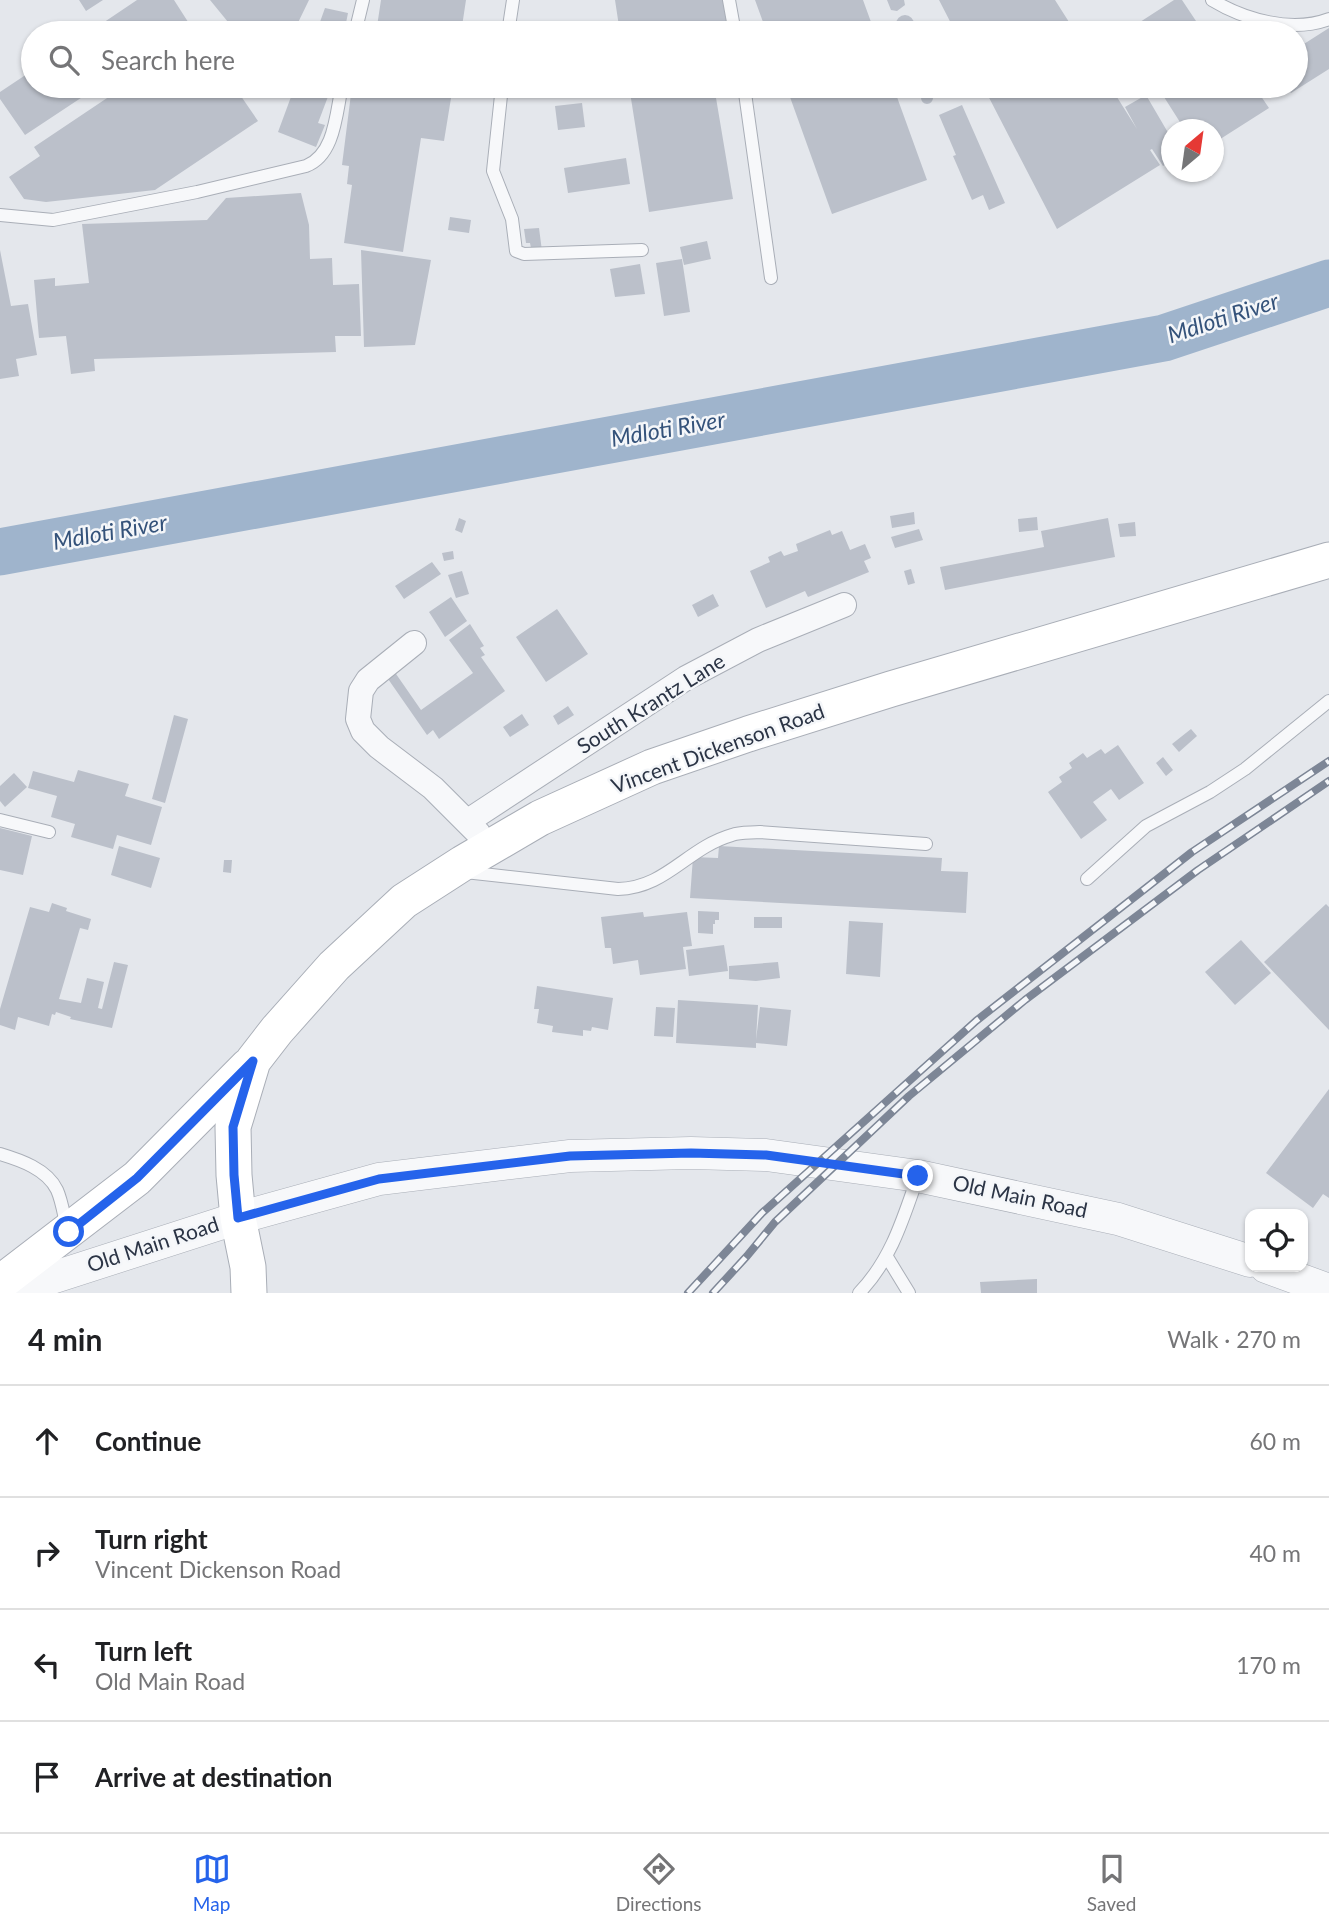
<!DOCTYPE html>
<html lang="en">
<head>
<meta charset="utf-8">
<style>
  body { margin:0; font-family:Lato,sans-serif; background:#f2f2f2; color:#202124 }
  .controls { position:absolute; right:21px; bottom:21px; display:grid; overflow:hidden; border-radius:14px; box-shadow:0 2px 5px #0004 }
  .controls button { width:63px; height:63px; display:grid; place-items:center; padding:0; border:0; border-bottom:2px solid #e0e0e0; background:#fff; color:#202124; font:35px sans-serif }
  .compass { position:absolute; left:1161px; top:119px; width:63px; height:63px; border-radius:50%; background:#fff; box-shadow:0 2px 5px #0004; rotate:29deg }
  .stop { position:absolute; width:21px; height:21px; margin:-16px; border:5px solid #2563eb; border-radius:50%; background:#fff }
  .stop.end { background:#2563eb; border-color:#fff; box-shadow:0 2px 7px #0008 }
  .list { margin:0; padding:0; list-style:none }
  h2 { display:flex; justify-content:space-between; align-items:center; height:91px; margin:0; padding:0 28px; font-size:30px }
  h2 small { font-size:23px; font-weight:400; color:#757577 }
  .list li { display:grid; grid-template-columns:46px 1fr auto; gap:21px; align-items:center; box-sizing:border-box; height:112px; padding:0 28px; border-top:2px solid #e0e0e0 }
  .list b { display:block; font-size:26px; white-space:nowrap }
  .list p { margin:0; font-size:23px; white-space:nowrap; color:#757577 }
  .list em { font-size:23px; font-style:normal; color:#757577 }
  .icon { flex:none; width:38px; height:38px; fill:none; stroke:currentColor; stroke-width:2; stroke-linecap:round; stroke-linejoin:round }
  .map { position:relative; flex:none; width:1329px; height:1293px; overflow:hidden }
  .search { position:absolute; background:#fff; box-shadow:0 2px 5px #0004; left:21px; right:21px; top:21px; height:77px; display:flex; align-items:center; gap:18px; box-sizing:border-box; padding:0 24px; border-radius:38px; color:#757577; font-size:26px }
  .sheet { height:539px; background:#fff }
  nav { display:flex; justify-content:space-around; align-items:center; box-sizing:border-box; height:98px; border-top:2px solid #e0e0e0; background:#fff; font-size:19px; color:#757577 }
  nav a { display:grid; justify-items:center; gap:4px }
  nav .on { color:#2563eb }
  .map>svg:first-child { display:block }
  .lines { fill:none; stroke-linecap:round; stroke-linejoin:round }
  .river { stroke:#9fb4cc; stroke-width:47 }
  .building { fill:#bbc0ca }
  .service-casing { stroke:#a9aeb7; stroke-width:14 }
  .minor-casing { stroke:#a9aeb7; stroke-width:26 }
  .tertiary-casing { stroke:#a9aeb7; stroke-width:33 }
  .secondary-casing { stroke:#a9aeb7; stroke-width:37 }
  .service { stroke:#f7f8fa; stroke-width:12 }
  .minor { stroke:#f7f8fa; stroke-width:24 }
  .tertiary { stroke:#f7f8fa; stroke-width:32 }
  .secondary { stroke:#fff; stroke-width:35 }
  .rail-casing { stroke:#7d8696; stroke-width:8 }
  .rail { stroke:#f4f6f9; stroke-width:5; stroke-dasharray:16; stroke-linecap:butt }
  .route { stroke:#2563eb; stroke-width:9 }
  .labels { text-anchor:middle; stroke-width:5; stroke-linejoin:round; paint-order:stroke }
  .street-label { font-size:21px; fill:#2b3445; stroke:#f4f6f9 }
  .water-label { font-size:23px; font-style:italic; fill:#34527a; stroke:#f4f6f9 }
</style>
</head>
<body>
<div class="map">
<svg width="1329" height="1293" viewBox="0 0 1329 1293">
  <rect width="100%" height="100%" fill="#e4e7ec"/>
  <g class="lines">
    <path class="river" d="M 0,552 L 1164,338 L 1329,283"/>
  </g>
  <path class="building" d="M 79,0 L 103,0 L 86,11 Z
    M 137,0 L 174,0 L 190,25 L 177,33 L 88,33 Z
    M 210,0 L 309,0 L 293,33 L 237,33 Z
    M 381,0 L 466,0 L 461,33 L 376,33 Z
    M 615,0 L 723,0 L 729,33 L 620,33 Z
    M 755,0 L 863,0 L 875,33 L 767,33 Z
    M 887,0 L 904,0 L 905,5 L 897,11 L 891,10 Z
    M 939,0 L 1055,0 L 1076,33 L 956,33 Z
    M 1174,0 L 1182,0 L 1204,33 L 1123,33 Z
    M 325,8 L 348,13 L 344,33 L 316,33 Z
    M896 24a9 9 0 1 1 18 0a9 9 0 1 1-18 0Z
    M 1329,28 L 1329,69 L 1291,93 L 1286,86 L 1296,86 L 1296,49 Z
    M 33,70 L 33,86 L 99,86 L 25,135 L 0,99 L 0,92 Z
    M 125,86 L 234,86 L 258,121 L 155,190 L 46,202 L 24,199 L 9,177 L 40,156 L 34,147 Z
    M 295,86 L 332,86 L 318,123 L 325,125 L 316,147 L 278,132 Z
    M 352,86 L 453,86 L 444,141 L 421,138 L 403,252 L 344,243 L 352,185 L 347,184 L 349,166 L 342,165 Z
    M 629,86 L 714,86 L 733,199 L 649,212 Z
    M 786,86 L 893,86 L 927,180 L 832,214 Z
    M 940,86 L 950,86 L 949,93 L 945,94 L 941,92 Z
    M 983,86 L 1110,86 L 1137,129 L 1125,107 L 1146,95 L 1170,136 L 1172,135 L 1172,161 L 1163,166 L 1152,149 L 1150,150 L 1160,165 L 1057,229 Z
    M 1130,86 L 1155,86 L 1138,97 Z
    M 1157,86 L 1254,86 L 1269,108 L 1214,143 L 1214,130 L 1185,130 Z
    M921 98a6 6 0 1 1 12 0a6 6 0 1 1-12 0Z
    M 582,103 L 585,127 L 558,130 L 555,106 Z
    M 962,105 L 1005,203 L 989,210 L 983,195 L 972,200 L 953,156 L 956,155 L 939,115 Z
    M 626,158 L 630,184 L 568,193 L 564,168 Z
    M 301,193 L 309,225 L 310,259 L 332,258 L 333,285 L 359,284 L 361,336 L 335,336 L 336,352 L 94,359 L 95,371 L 71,374 L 66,336 L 39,338 L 34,280 L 55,278 L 55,286 L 89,283 L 82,224 L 207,220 L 226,198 Z
    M 450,217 L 471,220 L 469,233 L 448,230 Z
    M 539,228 L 542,251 L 532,253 L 530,243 L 526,243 L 524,229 Z
    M 707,241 L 711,259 L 684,265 L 680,247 Z
    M 0,250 L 11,306 L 28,304 L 37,355 L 16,359 L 19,376 L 0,379 Z
    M 361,250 L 431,260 L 415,345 L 364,347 Z
    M 682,259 L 690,312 L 664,316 L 656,263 Z
    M 640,264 L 645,294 L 615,297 L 610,269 Z
    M 914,512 L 915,524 L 892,528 L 890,516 Z
    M 1037,517 L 1038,530 L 1019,532 L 1018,519 Z
    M 459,518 L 466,521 L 462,533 L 455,530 Z
    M 1108,518 L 1115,557 L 945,590 L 940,567 L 1044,547 L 1041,531 Z
    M 1135,522 L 1136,536 L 1120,537 L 1118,524 Z
    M 919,529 L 923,540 L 895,548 L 891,537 Z
    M 830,530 L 832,535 L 842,531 L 850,550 L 865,544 L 871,558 L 864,561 L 869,572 L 808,597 L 805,591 L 766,608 L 750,571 L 770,562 L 768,557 L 781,551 L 784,556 L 798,551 L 796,544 Z
    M 453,551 L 454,559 L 444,561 L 442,553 Z
    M 432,562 L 441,574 L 404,599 L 395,586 Z
    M 911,569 L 915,583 L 908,585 L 904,571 Z
    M 462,571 L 469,594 L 456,598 L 448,575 Z
    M 713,594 L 719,606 L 698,617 L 692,605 Z
    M 451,597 L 467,621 L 445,637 L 429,612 Z
    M 557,609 L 588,654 L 546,682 L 516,637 Z
    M 470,624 L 484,646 L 480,648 L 485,655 L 481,657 L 505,691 L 439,739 L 433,730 L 427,735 L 386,676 L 394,671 L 421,710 L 473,673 L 449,640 Z
    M 568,706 L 574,715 L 558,725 L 553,716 Z
    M 522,714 L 529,725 L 510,737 L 503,727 Z
    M 174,715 L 188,719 L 165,803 L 152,799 Z
    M 1191,729 L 1197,736 L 1179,752 L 1172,744 Z
    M 1118,745 L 1144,783 L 1119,800 L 1111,789 L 1093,802 L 1107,820 L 1081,839 L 1048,792 L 1062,782 L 1059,777 L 1072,768 L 1069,763 L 1083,753 L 1087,758 L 1101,749 L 1105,754 Z
    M 1163,757 L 1173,770 L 1166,776 L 1156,763 Z
    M 78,770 L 129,784 L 125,796 L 162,807 L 151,845 L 117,835 L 113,849 L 71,837 L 75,824 L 51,817 L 57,796 L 28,788 L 33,771 L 74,782 Z
    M 14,773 L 27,787 L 5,807 L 0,801 L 0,786 Z
    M 0,828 L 32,836 L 23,875 L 0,870 Z
    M 119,846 L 160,858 L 151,888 L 111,875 Z
    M 719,846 L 942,858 L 941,871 L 968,872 L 966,913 L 690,898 L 693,857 L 718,858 Z
    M 224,860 L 232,860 L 231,873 L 223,872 Z
    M 52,903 L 67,908 L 66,911 L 91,919 L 88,930 L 80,928 L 59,999 L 81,1003 L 87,978 L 104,982 L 98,1008 L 102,1009 L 114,962 L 128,965 L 112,1028 L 70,1019 L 71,1017 L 56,1012 L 55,1015 L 52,1014 L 49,1026 L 18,1017 L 15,1030 L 0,1025 L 0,1009 L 30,907 L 49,912 Z
    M 1326,904 L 1329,907 L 1329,1030 L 1264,962 Z
    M 698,911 L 719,912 L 719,920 L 715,920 L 715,924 L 713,924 L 713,934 L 698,933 Z
    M 643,912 L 644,917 L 687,912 L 692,946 L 683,947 L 686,969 L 640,975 L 638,960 L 613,964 L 611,948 L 605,948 L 601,917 Z
    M 754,917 L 782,917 L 782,928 L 754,928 Z
    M 849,921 L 883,923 L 880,977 L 846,974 Z
    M 1241,940 L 1271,973 L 1235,1005 L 1205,972 Z
    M 724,945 L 728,971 L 689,976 L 686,950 Z
    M 778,962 L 780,978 L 756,981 L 729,979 L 729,966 Z
    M 537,986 L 613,998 L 608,1030 L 592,1027 L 591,1031 L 583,1030 L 583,1036 L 552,1032 L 553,1026 L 537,1023 L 539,1009 L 534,1009 Z
    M 678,1000 L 758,1005 L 756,1040 L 760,1007 L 791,1010 L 787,1046 L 756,1043 L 756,1048 L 676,1043 Z
    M 656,1007 L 675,1008 L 673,1037 L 654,1036 Z
    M 1329,1089 L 1329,1198 L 1323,1194 L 1313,1208 L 1266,1173 Z
    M 1037,1279 L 1037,1293 L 981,1293 L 980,1282 Z"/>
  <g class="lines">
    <defs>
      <path id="service" d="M 729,0 L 735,33
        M 1212,0 C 1245,20 1292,33 1329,19
        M 355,33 L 363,0
        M 508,33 L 513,0
        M 502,86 L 493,171 L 512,219 L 516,251 L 524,254 L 642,250
        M 744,86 L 771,278
        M 0,215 L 53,220 L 197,192 L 306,166 C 335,155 336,113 342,86
        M 0,820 L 49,832
        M 465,872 L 618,889 C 666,888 687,848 732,835 C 740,832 751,833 760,832 L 926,844
        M 1087,879 L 1146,826 L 1210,792 L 1245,769 L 1329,701
        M 0,1154 C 20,1160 47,1169 57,1190 C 62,1201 64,1216 67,1228
        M 887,1257 L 909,1293
        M 859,1293 C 891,1260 903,1219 918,1176"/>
      <path id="minor" d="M 414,643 L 368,680 L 361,691 L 358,719 L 363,731 L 379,747 L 433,788 L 478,833
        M 468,821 L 686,678 L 758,640 L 844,605"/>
      <path id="tertiary" d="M 1266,1267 L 1329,1290
        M 5,1293 L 238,1218 L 379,1179 L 570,1156 L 691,1153 L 766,1155 L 918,1176 L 1118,1219 L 1250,1261"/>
      <path id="secondary" d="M 0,1283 L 137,1178 L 248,1066
        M 249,1293 L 248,1267 L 238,1218 L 234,1175 L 233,1127 L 253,1061 L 277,1030 L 334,966 L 404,901 L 463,863 L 540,818 L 652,767 L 748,734 L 891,689 L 1329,560"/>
    </defs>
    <use href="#service" class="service-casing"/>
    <use href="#minor" class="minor-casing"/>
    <use href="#tertiary" class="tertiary-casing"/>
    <use href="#secondary" class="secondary-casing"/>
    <use href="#service" class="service"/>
    <use href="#minor" class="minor"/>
    <use href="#tertiary" class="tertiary"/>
    <use href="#secondary" class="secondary"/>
    <defs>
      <path id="rail" d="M 688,1293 L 762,1213 L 976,1021 L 1192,852 L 1329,761
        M 713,1293 L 747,1256 L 775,1222 L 909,1096 L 1025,1000 L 1198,870 L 1329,781"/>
    </defs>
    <use href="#rail" class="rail-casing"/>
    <use href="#rail" class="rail"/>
  </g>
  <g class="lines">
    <path class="route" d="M 69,1232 L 137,1178 L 253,1061 L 233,1127 L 234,1175 L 238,1218 L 379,1179 L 570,1156 L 691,1153 L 766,1155 L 918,1176"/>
  </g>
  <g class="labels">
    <g class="street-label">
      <text transform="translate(651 704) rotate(-32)" y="7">South Krantz Lane</text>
      <text transform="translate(718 749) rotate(-20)" y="7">Vincent Dickenson Road</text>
      <text transform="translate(1020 1197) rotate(12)" y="7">Old Main Road</text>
      <text transform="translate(153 1245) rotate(-18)" y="7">Old Main Road</text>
    </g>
    <g class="water-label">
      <text transform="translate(1223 318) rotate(-18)" y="8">Mdloti River</text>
      <text transform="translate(668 429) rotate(-10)" y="8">Mdloti River</text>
      <text transform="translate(110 532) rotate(-10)" y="8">Mdloti River</text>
    </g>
  </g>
</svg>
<div class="controls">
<button><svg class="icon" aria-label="locate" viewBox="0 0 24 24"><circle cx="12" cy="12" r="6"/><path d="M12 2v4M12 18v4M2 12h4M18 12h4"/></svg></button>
</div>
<svg class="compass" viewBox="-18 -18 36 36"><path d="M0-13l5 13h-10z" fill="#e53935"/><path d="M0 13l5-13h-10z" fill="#757577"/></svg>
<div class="stop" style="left:69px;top:1232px"></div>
<div class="stop end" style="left:918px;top:1176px"></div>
<div class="search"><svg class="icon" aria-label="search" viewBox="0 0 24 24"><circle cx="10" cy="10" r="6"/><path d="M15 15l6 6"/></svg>Search here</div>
</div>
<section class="sheet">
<h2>4 min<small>Walk · 270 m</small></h2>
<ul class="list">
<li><svg class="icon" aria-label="ahead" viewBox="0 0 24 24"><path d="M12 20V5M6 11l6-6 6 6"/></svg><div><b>Continue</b></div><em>60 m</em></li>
<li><svg class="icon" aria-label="right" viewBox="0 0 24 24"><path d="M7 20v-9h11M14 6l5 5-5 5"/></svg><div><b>Turn right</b><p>Vincent Dickenson Road</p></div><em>40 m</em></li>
<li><svg class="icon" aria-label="left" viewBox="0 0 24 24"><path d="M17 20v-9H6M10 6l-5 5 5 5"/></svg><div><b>Turn left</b><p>Old Main Road</p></div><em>170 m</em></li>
<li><svg class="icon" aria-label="arrive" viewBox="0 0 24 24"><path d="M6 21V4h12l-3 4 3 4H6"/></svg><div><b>Arrive at destination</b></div></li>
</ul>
</section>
<nav>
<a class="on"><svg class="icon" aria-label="map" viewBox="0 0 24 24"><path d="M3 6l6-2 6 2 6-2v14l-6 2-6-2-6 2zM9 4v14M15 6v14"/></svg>Map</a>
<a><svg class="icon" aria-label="directions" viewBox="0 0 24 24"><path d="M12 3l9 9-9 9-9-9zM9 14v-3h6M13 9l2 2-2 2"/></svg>Directions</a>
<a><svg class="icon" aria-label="saved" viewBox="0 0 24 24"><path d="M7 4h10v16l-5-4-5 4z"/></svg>Saved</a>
</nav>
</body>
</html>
